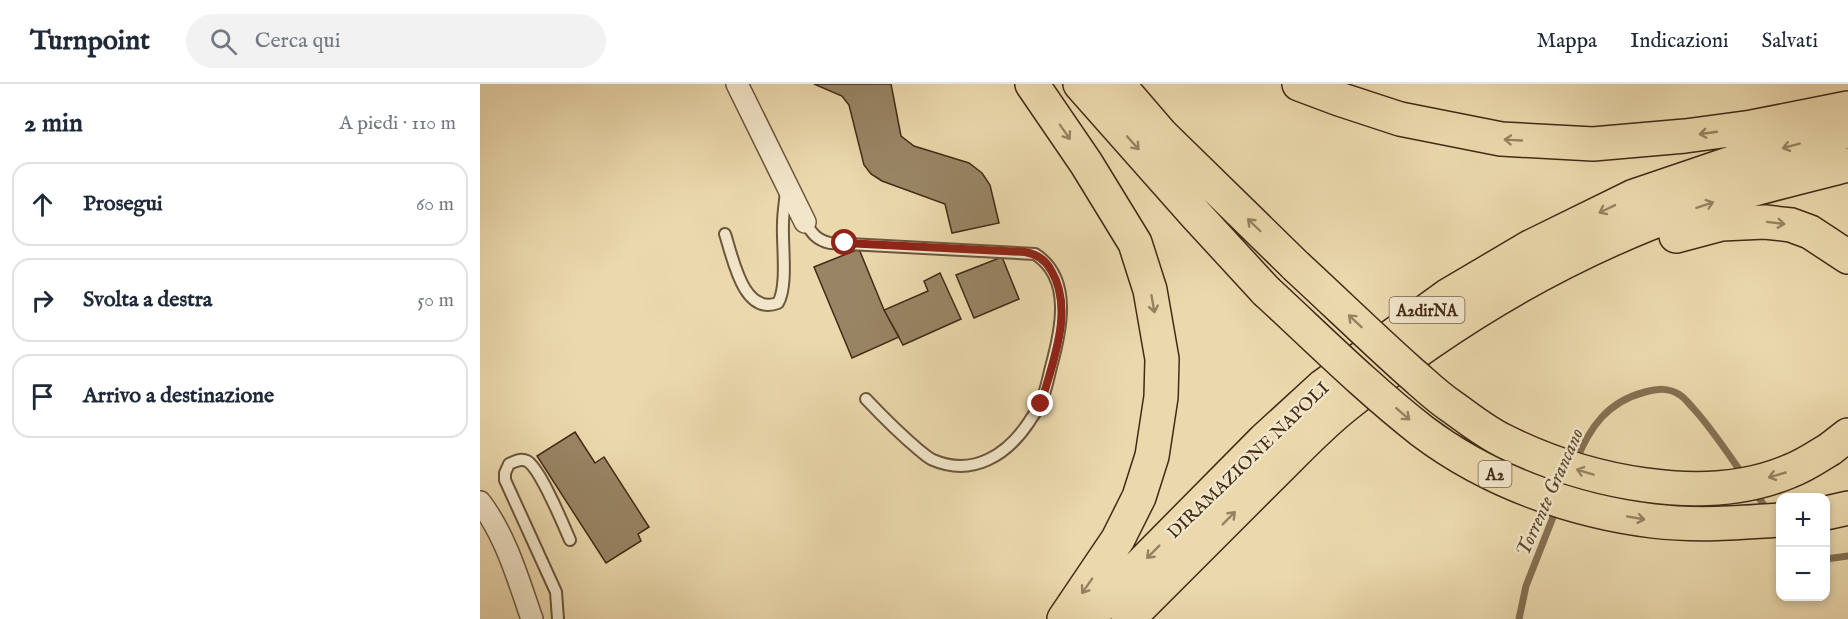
<!DOCTYPE html>
<html lang="it">
<head>
<meta charset="utf-8">
<style>
  body { margin:0; font-family:"IM FELL English",serif; background:#f2f2f3; color:#1f2937 }
  .controls { position:absolute; right:18px; bottom:18px; display:grid; overflow:hidden; border-radius:12px; box-shadow:0 3px 9px #0003 }
  .controls button { width:54px; height:54px; display:grid; place-items:center; padding:0; border:0; border-bottom:2px solid #e0e1e3; background:#fff; color:#1f2937; font:30px sans-serif }
  .stop { position:absolute; width:18px; height:18px; margin:-14px; border:4px solid #8f2418; border-radius:50%; background:#fff }
  .stop.end { background:#8f2418; border-color:#fff; box-shadow:0 2px 6px #0008 }
  .list { margin:0; padding:0; list-style:none }
  h2 { display:flex; justify-content:space-between; align-items:center; height:78px; margin:0; padding:0 24px; font-size:26px }
  h2 small { font-size:20px; font-weight:400; color:#747a83 }
  .list li { display:grid; grid-template-columns:39px 1fr auto; gap:18px; align-items:center; box-sizing:border-box; height:84px; margin:0 12px 12px; padding:0 12px; border:2px solid #e0e1e3; border-radius:18px }
  .list b { display:block; font-size:22px; white-space:nowrap }
  .list em { font-size:20px; font-style:normal; color:#747a83 }
  .icon { flex:none; width:33px; height:33px; fill:none; stroke:currentColor; stroke-width:2; stroke-linecap:round; stroke-linejoin:round }
  .map { position:relative; flex:none; width:1368px; height:535px; overflow:hidden }
  header { display:flex; align-items:center; gap:36px; box-sizing:border-box; height:84px; padding:0 30px; background:#fff; border-bottom:2px solid #e0e1e3 }
  header strong { font-size:28px }
  nav { display:flex; gap:33px; margin-inline-start:auto; font-size:21px }
  .search { width:420px; height:54px; background:#f2f2f3; display:flex; align-items:center; gap:15px; box-sizing:border-box; padding:0 21px; border-radius:33px; color:#747a83; font-size:22px }
  main { display:flex }
  aside { flex:1; background:#fff }
  .map>svg:first-child { display:block }
  .lines { fill:none; stroke-linecap:round; stroke-linejoin:round }
  .stream { stroke:#847052; stroke-width:7 }
  .building { fill:#998565; stroke:#412a16; stroke-width:1.5 }
  .lane-casing { stroke:#6c563c; stroke-width:14 }
  .street-casing { stroke:#6c563c; stroke-width:24 }
  .highway-casing { stroke:#412a16; stroke-width:36 }
  .lane { stroke:#f2e6ca; stroke-width:10 }
  .street { stroke:#f2e6ca; stroke-width:21 }
  .highway { stroke:#ebd9ad; stroke-width:33 }
  .highway-bridge-casing { stroke:#412a16; stroke-width:36; stroke-linecap:butt }
  .highway-bridge { stroke:#ebd9ad; stroke-width:33 }
  .oneway { stroke:#968262 }
  .route { stroke:#8f2418; stroke-width:8 }
  .labels { text-anchor:middle; stroke-width:5; stroke-linejoin:round; paint-order:stroke }
  .shield { fill:#f2e6ca; stroke:#76624c; stroke-width:1.5 }
  .shield-label { font-size:16px; font-weight:bold; fill:#412a16 }
  .street-label { font-size:18px; fill:#412a16; stroke:#f2e6ca }
  .water-label { font-size:20px; font-style:italic; fill:#5d472f; stroke:#f2e6ca }
</style>
</head>
<body>
<header>
<strong>Turnpoint</strong>
<div class="search"><svg class="icon" aria-label="search" viewBox="0 0 24 24"><circle cx="10" cy="10" r="6"/><path d="M15 15l6 6"/></svg>Cerca qui</div>
<nav><a>Mappa</a><a>Indicazioni</a><a>Salvati</a></nav>
</header>
<main>
<aside>
<h2>2 min<small>A piedi · 110 m</small></h2>
<ul class="list">
<li><svg class="icon" aria-label="ahead" viewBox="0 0 24 24"><path d="M12 20V5M6 11l6-6 6 6"/></svg><div><b>Prosegui</b></div><em>60 m</em></li>
<li><svg class="icon" aria-label="right" viewBox="0 0 24 24"><path d="M7 20v-9h11M14 6l5 5-5 5"/></svg><div><b>Svolta a destra</b></div><em>50 m</em></li>
<li><svg class="icon" aria-label="arrive" viewBox="0 0 24 24"><path d="M6 21V4h12l-3 4 3 4H6"/></svg><div><b>Arrivo a destinazione</b></div></li>
</ul>
</aside>
<div class="map">
<svg width="1368" height="535" viewBox="0 0 1368 535">
  <rect width="100%" height="100%" fill="#ebd9ad"/>
  <filter id="stains"><feTurbulence type="fractalNoise" baseFrequency=".00333" numOctaves="4"/><feColorMatrix values="0 0 0 0 .2 0 0 0 0 .09 0 0 0 0 .02 0 0 0 .5 -.17"/></filter>
  <radialGradient id="worn" r=".72"><stop offset=".6" stop-color="#630" stop-opacity="0"/><stop offset="1" stop-color="#630" stop-opacity=".3"/></radialGradient>
  <g class="lines">
    <path class="stream" d="M 1096,377 C 1110,343 1127,318 1165,308 C 1177,305 1188,303 1200,311 C 1205,314 1209,320 1213,324 C 1232,345 1247,368 1263,391
      M 1274,407 L 1289,428
      M 1346,475 L 1368,472
      M 1039,535 L 1046,502 L 1077,423"/>
  </g>
  <path class="building" d="M 334,0 L 411,0 L 421,52 L 434,62 L 489,79 L 502,89 L 510,101 L 519,139 L 472,149 L 465,120 L 402,97 L 391,90 L 384,81 L 369,21 L 362,12 Z
    M 379,165 L 404,226 L 419,253 L 372,274 L 334,183 Z
    M 522,173 L 539,215 L 494,234 L 476,191 Z
    M 460,189 L 481,235 L 423,261 L 404,226 L 448,207 L 444,197 Z
    M 95,348 L 115,379 L 124,373 L 169,443 L 158,450 L 161,457 L 126,479 L 57,372 Z"/>
  <g class="lines">
    <defs>
      <path id="lane" d="M 325,138 C 332,149 336,156 350,159 L 555,170 C 593,194 581,247 571,283 C 568,295 566,307 561,318 C 559,325 553,331 549,338 C 527,371 493,393 453,376 C 448,374 443,369 439,366 C 420,350 403,333 386,315
        M 245,150 C 253,174 263,232 298,219 C 308,202 302,161 303,140 C 303,129 305,118 306,107
        M 78,535 L 76,508 L 25,396 L 25,389 L 29,380 C 35,377 41,374 47,377 C 60,384 83,440 90,456"/>
      <path id="street" d="M 257,0 L 325,138
        M 0,418 C 26,452 38,495 52,535"/>
      <path id="highway" d="M 552,0 L 606,79 L 655,159 L 670,206 L 682,275 L 681,313 L 672,372 L 659,413 L 638,455 L 584,535
        M 600,0 L 716,131 L 786,207
        M 638,0 L 681,50 L 816,182
        M 819,0 L 859,15 L 920,35 L 1021,55 L 1113,60 L 1205,52 L 1272,43 L 1368,24
        M 1196,152 L 1241,140 L 1285,138 L 1311,141 L 1330,148 L 1368,173
        M 1350,365 L 1368,351
        M 1346,429 L 1368,424
        M 607,535 L 784,356 L 843,302 L 967,212 L 1050,163 L 1154,112 L 1260,76 L 1368,47
        M 648,535 C 693,490 738,445 783,400 C 810,374 836,345 865,322 C 956,248 1059,184 1168,140 C 1232,114 1301,98 1368,81"/>
    </defs>
    <use href="#lane" class="lane-casing"/>
    <use href="#street" class="street-casing"/>
    <use href="#highway" class="highway-casing"/>
    <use href="#lane" class="lane"/>
    <use href="#street" class="street"/>
    <use href="#highway" class="highway"/>
    <defs>
      <path id="highway-bridge" d="M 816,182 C 854,217 891,253 929,287 C 943,299 956,312 971,322 C 988,334 1005,348 1024,357 C 1104,397 1224,424 1310,387 C 1324,382 1337,373 1350,365
        M 786,207 C 837,254 887,304 942,347 C 1008,397 1092,427 1173,437 C 1215,442 1258,439 1300,436"/>
    </defs>
    <use href="#highway-bridge" class="highway-bridge-casing"/>
    <use href="#highway-bridge" class="highway-bridge"/>
  </g>
  <defs><path id="oneway-shaft" d="M-6 0H5M1.5-3L5.5 0L1.5 3" fill="none" stroke-width="1.6" stroke-linecap="round" stroke-linejoin="round" transform="scale(1.5)"/></defs>
  <g class="oneway">
    <use href="#oneway-shaft" transform="translate(585 48) rotate(55)"/>
    <use href="#oneway-shaft" transform="translate(1228 49) rotate(172)"/>
    <use href="#oneway-shaft" transform="translate(1033 56) rotate(-177)"/>
    <use href="#oneway-shaft" transform="translate(653 59) rotate(48)"/>
    <use href="#oneway-shaft" transform="translate(1311 62) rotate(165)"/>
    <use href="#oneway-shaft" transform="translate(1225 121) rotate(-18)"/>
    <use href="#oneway-shaft" transform="translate(1127 125) rotate(154)"/>
    <use href="#oneway-shaft" transform="translate(1296 139) rotate(7)"/>
    <use href="#oneway-shaft" transform="translate(774 141) rotate(-136)"/>
    <use href="#oneway-shaft" transform="translate(673 220) rotate(80)"/>
    <use href="#oneway-shaft" transform="translate(875 237) rotate(-137)"/>
    <use href="#oneway-shaft" transform="translate(923 330) rotate(41)"/>
    <use href="#oneway-shaft" transform="translate(1105 388) rotate(-163)"/>
    <use href="#oneway-shaft" transform="translate(1297 391) rotate(164)"/>
    <use href="#oneway-shaft" transform="translate(749 434) rotate(-45)"/>
    <use href="#oneway-shaft" transform="translate(1156 434) rotate(10)"/>
    <use href="#oneway-shaft" transform="translate(673 468) rotate(135)"/>
    <use href="#oneway-shaft" transform="translate(607 502) rotate(125)"/>
  </g>
  <g class="lines">
    <path class="route" d="M 365,159 L 545,168 C 557,170 565,175 571,186 C 595,226 572,279 561,320"/>
  </g>
  <g class="labels">
    <g class="shield">
      <rect x="909.5" y="213" width="75" height="26" rx="4.5"/>
      <rect x="998.5" y="377" width="33" height="26" rx="4.5"/>
    </g>
    <g class="shield-label">
      <text x="947" y="232">A2dirNA</text>
      <text x="1015" y="396">A2</text>
    </g>
    <g class="street-label">
      <text transform="translate(768 376) rotate(-44)" y="6">DIRAMAZIONE NAPOLI</text>
    </g>
    <g class="water-label">
      <text transform="translate(1069 408) rotate(-66)" y="7">Torrente Grancano</text>
    </g>
  </g>
  <rect width="100%" height="100%" filter="url(#stains)"/>
  <rect width="100%" height="100%" fill="url(#worn)"/>
</svg>
<div class="controls">
<button>+</button>
<button>−</button>
</div>
<div class="stop" style="left:365px;top:159px"></div>
<div class="stop end" style="left:561px;top:320px"></div>
</div>
</main>
</body>
</html>
